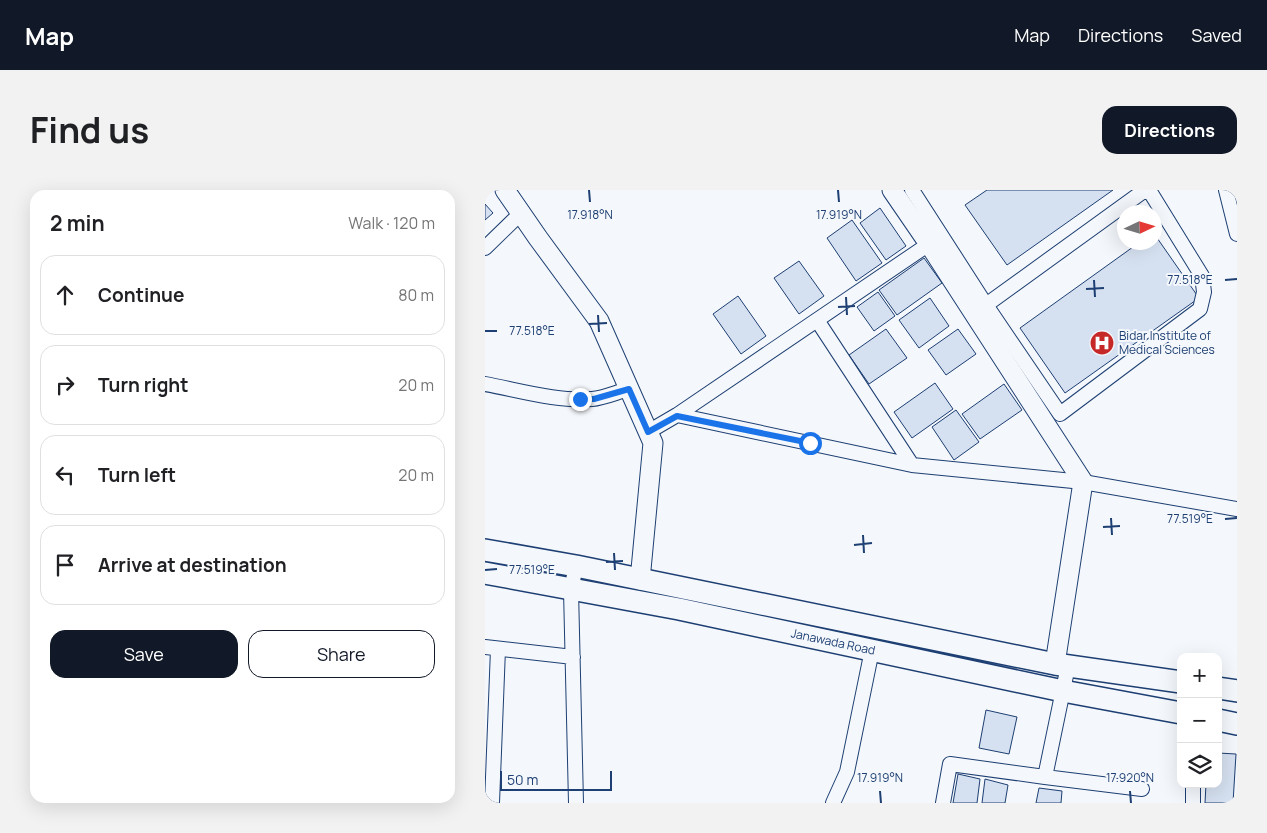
<!DOCTYPE html>
<html lang="en">
<head>
<meta charset="utf-8">
<style>
  body { margin:0; font-family:Manrope,sans-serif; background:#f2f2f2; color:#202124 }
  .controls { position:absolute; right:15px; bottom:15px; display:grid; overflow:hidden; border-radius:10px; box-shadow:0 5px 20px #0002 }
  .controls button { width:45px; height:45px; display:grid; place-items:center; padding:0; border:0; border-bottom:1px solid #e0e0e0; background:#fff; color:#202124; font:25px sans-serif }
  .compass { position:absolute; left:632px; top:15px; width:45px; height:45px; border-radius:50%; background:#fff; box-shadow:0 5px 20px #0002; rotate:86deg }
  .scale { position:absolute; left:15px; bottom:12px; width:112px; box-sizing:border-box; padding-left:5px; border:2px solid #1d3f73; border-top:0; font-size:14px; line-height:18px; white-space:nowrap; color:#1d3f73; -webkit-text-stroke:4px #f4f7fb; paint-order:stroke }
  .stop { position:absolute; width:15px; height:15px; margin:-11px; border:4px solid #1a73e8; border-radius:50%; background:#fff }
  .stop.end { background:#1a73e8; border-color:#fff; box-shadow:0 1px 5px #0008 }
  .list { margin:0; padding:0; list-style:none }
  h2 { display:flex; justify-content:space-between; align-items:center; height:65px; margin:0; padding:0 20px; font-size:21px }
  h2 small { font-size:16px; font-weight:400; color:#757577 }
  .list li { display:grid; grid-template-columns:32px 1fr auto; gap:15px; align-items:center; box-sizing:border-box; height:80px; margin:0 10px 10px; padding:0 10px; border:1px solid #e0e0e0; border-radius:15px }
  .list b { display:block; font-size:19px; white-space:nowrap }
  .list em { font-size:16px; font-style:normal; color:#757577 }
  .actions { display:flex; gap:10px; padding:15px 20px }
  .actions a { flex:1; padding:11px 0; border:1px solid #111827; border-radius:15px; text-align:center; font-size:18px; color:#111827 }
  .actions .main { background:#111827; color:#fff }
  .icon { flex:none; width:28px; height:28px; fill:none; stroke:currentColor; stroke-width:2; stroke-linecap:round; stroke-linejoin:round }
  .map { position:relative; flex:none; width:752px; height:613px; overflow:hidden; border-radius:15px }
  header { display:flex; align-items:center; gap:30px; box-sizing:border-box; height:70px; padding:0 25px; background:#111827; color:#fff }
  header strong { font-size:24px }
  nav { display:flex; gap:28px; margin-inline-start:auto; font-size:18px }
  .intro { display:flex; align-items:center; justify-content:space-between; box-sizing:border-box; height:120px; padding:0 30px }
  h1 { margin:0; font-size:35px }
  .button { padding:12px 22px; border-radius:15px; background:#111827; color:#fff; font-size:18px; font-weight:700 }
  main { display:flex; gap:30px; padding:0 30px }
  aside { flex:1; background:#fff; border-radius:15px; box-shadow:0 5px 20px #0002 }
  .map>svg:first-child { display:block }
  .building { fill:#d5e0f0; stroke:#1d3f73 }
  .lines { fill:none; stroke-linecap:round; stroke-linejoin:round }
  .street-casing { stroke:#1d3f73; stroke-width:16 }
  .secondary-casing { stroke:#1d3f73; stroke-width:21 }
  .primary-casing { stroke:#1d3f73; stroke-width:24 }
  .street { stroke:#f4f7fb; stroke-width:14 }
  .secondary { stroke:#f4f7fb; stroke-width:19 }
  .primary { stroke:#f4f7fb; stroke-width:21 }
  .route { stroke:#1a73e8; stroke-width:6 }
  .ticks { fill:none; stroke:#1d3f73; stroke-width:2 }
  .labels { text-anchor:middle; stroke-width:4; stroke-linejoin:round; paint-order:stroke }
  .poi-label { font-size:12px; fill:#1d3f73; stroke:#f4f7fb; text-anchor:start }
  .street-label { font-size:12px; fill:#1d3f73; stroke:#f4f7fb }
  .ticks-label { font-size:12px; text-anchor:middle; fill:#1d3f73; stroke:#f4f7fb; stroke-width:4; stroke-linejoin:round; paint-order:stroke }
</style>
</head>
<body>
<header>
<strong>Map</strong>
<nav><a>Map</a><a>Directions</a><a>Saved</a></nav>
</header>
<div class="intro"><h1>Find us</h1><a class="button">Directions</a></div>
<main>
<aside>
<h2>2 min<small>Walk · 120 m</small></h2>
<ul class="list">
<li><svg class="icon" aria-label="ahead" viewBox="0 0 24 24"><path d="M12 20V5M6 11l6-6 6 6"/></svg><div><b>Continue</b></div><em>80 m</em></li>
<li><svg class="icon" aria-label="right" viewBox="0 0 24 24"><path d="M7 20v-9h11M14 6l5 5-5 5"/></svg><div><b>Turn right</b></div><em>20 m</em></li>
<li><svg class="icon" aria-label="left" viewBox="0 0 24 24"><path d="M17 20v-9H6M10 6l-5 5 5 5"/></svg><div><b>Turn left</b></div><em>20 m</em></li>
<li><svg class="icon" aria-label="arrive" viewBox="0 0 24 24"><path d="M6 21V4h12l-3 4 3 4H6"/></svg><div><b>Arrive at destination</b></div></li>
</ul>
<div class="actions"><a class="main">Save</a><a>Share</a></div>
</aside>
<div class="map">
<svg width="752" height="613" viewBox="0 0 752 613">
  <rect width="100%" height="100%" fill="#f4f7fb"/>
  <path class="building" d="M 502,0 L 628,0 L 522,75 L 480,15 Z
    M 0,14 L 8,23 L 0,30 Z
    M 395,18 L 421,56 L 401,70 L 375,33 Z
    M 367,30 L 397,73 L 371,91 L 342,48 Z
    M 670,45 L 714,108 L 580,203 L 535,138 L 655,52 L 670,52 Z
    M 439,68 L 457,93 L 412,125 L 394,100 Z
    M 314,71 L 339,106 L 314,124 L 289,88 Z
    M 393,102 L 410,126 L 389,141 L 372,117 Z
    M 253,106 L 281,146 L 256,164 L 228,124 Z
    M 445,108 L 464,136 L 434,158 L 414,130 Z
    M 401,139 L 422,168 L 384,194 L 364,165 Z
    M 473,139 L 491,164 L 461,185 L 443,160 Z
    M 450,193 L 468,219 L 427,248 L 409,222 Z
    M 519,194 L 537,220 L 495,249 L 477,224 Z
    M 471,220 L 494,252 L 469,270 L 447,237 Z
    M 501,520 L 532,527 L 524,564 L 494,558 Z
    M 733,563 L 751,564 L 748,613 L 720,613 L 721,594 L 733,594 Z
    M 473,584 L 495,589 L 492,613 L 468,613 Z
    M 500,589 L 523,595 L 520,613 L 497,613 Z
    M 554,598 L 577,601 L 576,613 L 551,613 Z"/>
  <g class="lines">
    <defs>
      <path id="street" d="M 427,0 L 501,115
        M 660,0 L 501,115 L 575,224 L 715,119 L 719,102 L 717,86 L 664,0
        M 741,0 L 752,44
        M 0,58 L 36,23
        M 332,130 L 427,275
        M 0,194 C 33,200 73,212 107,209 C 119,208 132,202 144,199
        M 192,225 L 427,275 L 598,292 L 752,319
        M 163,242 L 192,225 L 444,54
        M 0,457 L 88,467
        M 560,587 L 657,599
        M 7,613 L 13,459
        M 91,613 L 86,400 L 91,376
        M 348,613 L 362,582 L 387,460
        M 458,613 L 465,574 L 560,587 L 583,476
        M 708,613 L 708,594"/>
      <path id="secondary" d="M 20,0 L 53,48 L 114,131 L 168,253 L 155,390
        M 407,0 L 444,54 L 598,292 L 570,474"/>
      <path id="primary" d="M 0,360 L 91,376 L 570,474 L 696,492
        M 0,383 L 194,419 L 578,501 L 696,523
        M 733,498 L 752,501
        M 733,530 L 752,534"/>
    </defs>
    <use href="#street" class="street-casing"/>
    <use href="#secondary" class="secondary-casing"/>
    <use href="#primary" class="primary-casing"/>
    <use href="#street" class="street"/>
    <use href="#secondary" class="secondary"/>
    <use href="#primary" class="primary"/>
  </g>
  <g class="lines">
    <path class="route" d="M 95,209 L 109,209 L 144,199 L 163,242 L 192,226 L 325,253"/>
  </g>
  <path class="ticks" d="M 104,0 L 105,12M 353,0 L 354,12M 609,90 L 610,107M 740,90 L 752,89M 601,99 L 619,98M 361,107 L 362,125M 353,117 L 370,116M 113,125 L 114,142M 104,134 L 122,133M 0,141 L 12,141M 626,328 L 627,345M 740,329 L 752,328M 618,337 L 635,336M 378,345 L 379,363M 369,355 L 387,353M 129,363 L 130,380M 121,372 L 138,371M 0,380 L 12,379M 395,601 L 396,613M 645,601 L 646,613"/>
  <defs>
    <symbol id="hospital-disc" viewBox="-11 -11 22 22"><circle r="9.5" fill="#c62828" stroke="#f4f7fb"/><path d="M-5-5h3v3.5h4V-5h3V5h-3V1.5h-4V5h-3Z" fill="#fff"/></symbol>
  </defs>
  <g fill-rule="evenodd">
    <use href="#hospital-disc" x="603" y="139" width="28" height="28"/>
  </g>
  <g class="labels">
    <g class="poi-label">
      <text x="634" y="150">Bidar Institute of<tspan x="634" dy="14">Medical Sciences</tspan></text>
    </g>
    <g class="street-label">
      <text transform="translate(348 452) rotate(12)" y="4">Janawada Road</text>
    </g>
  </g>
  <g class="ticks-label">
    <text x="105" y="29">17.918°N</text>
    <text x="354" y="29">17.919°N</text>
    <text x="705" y="94">77.518°E</text>
    <text x="47" y="145">77.518°E</text>
    <text x="705" y="333">77.519°E</text>
    <text x="47" y="384">77.519°E</text>
    <text x="395" y="592">17.919°N</text>
    <text x="645" y="592">17.920°N</text>
  </g>
</svg>
<div class="controls">
<button>+</button>
<button>−</button>
<button><svg class="icon" aria-label="layers" viewBox="0 0 24 24"><path d="M12 4l9 5-9 5-9-5zM3 14l9 5 9-5"/></svg></button>
</div>
<svg class="compass" viewBox="-18 -18 36 36"><path d="M0-13l5 13h-10z" fill="#e53935"/><path d="M0 13l5-13h-10z" fill="#757577"/></svg>
<div class="scale">50 m</div>
<div class="stop" style="left:325px;top:253px"></div>
<div class="stop end" style="left:95px;top:209px"></div>
</div>
</main>
</body>
</html>
